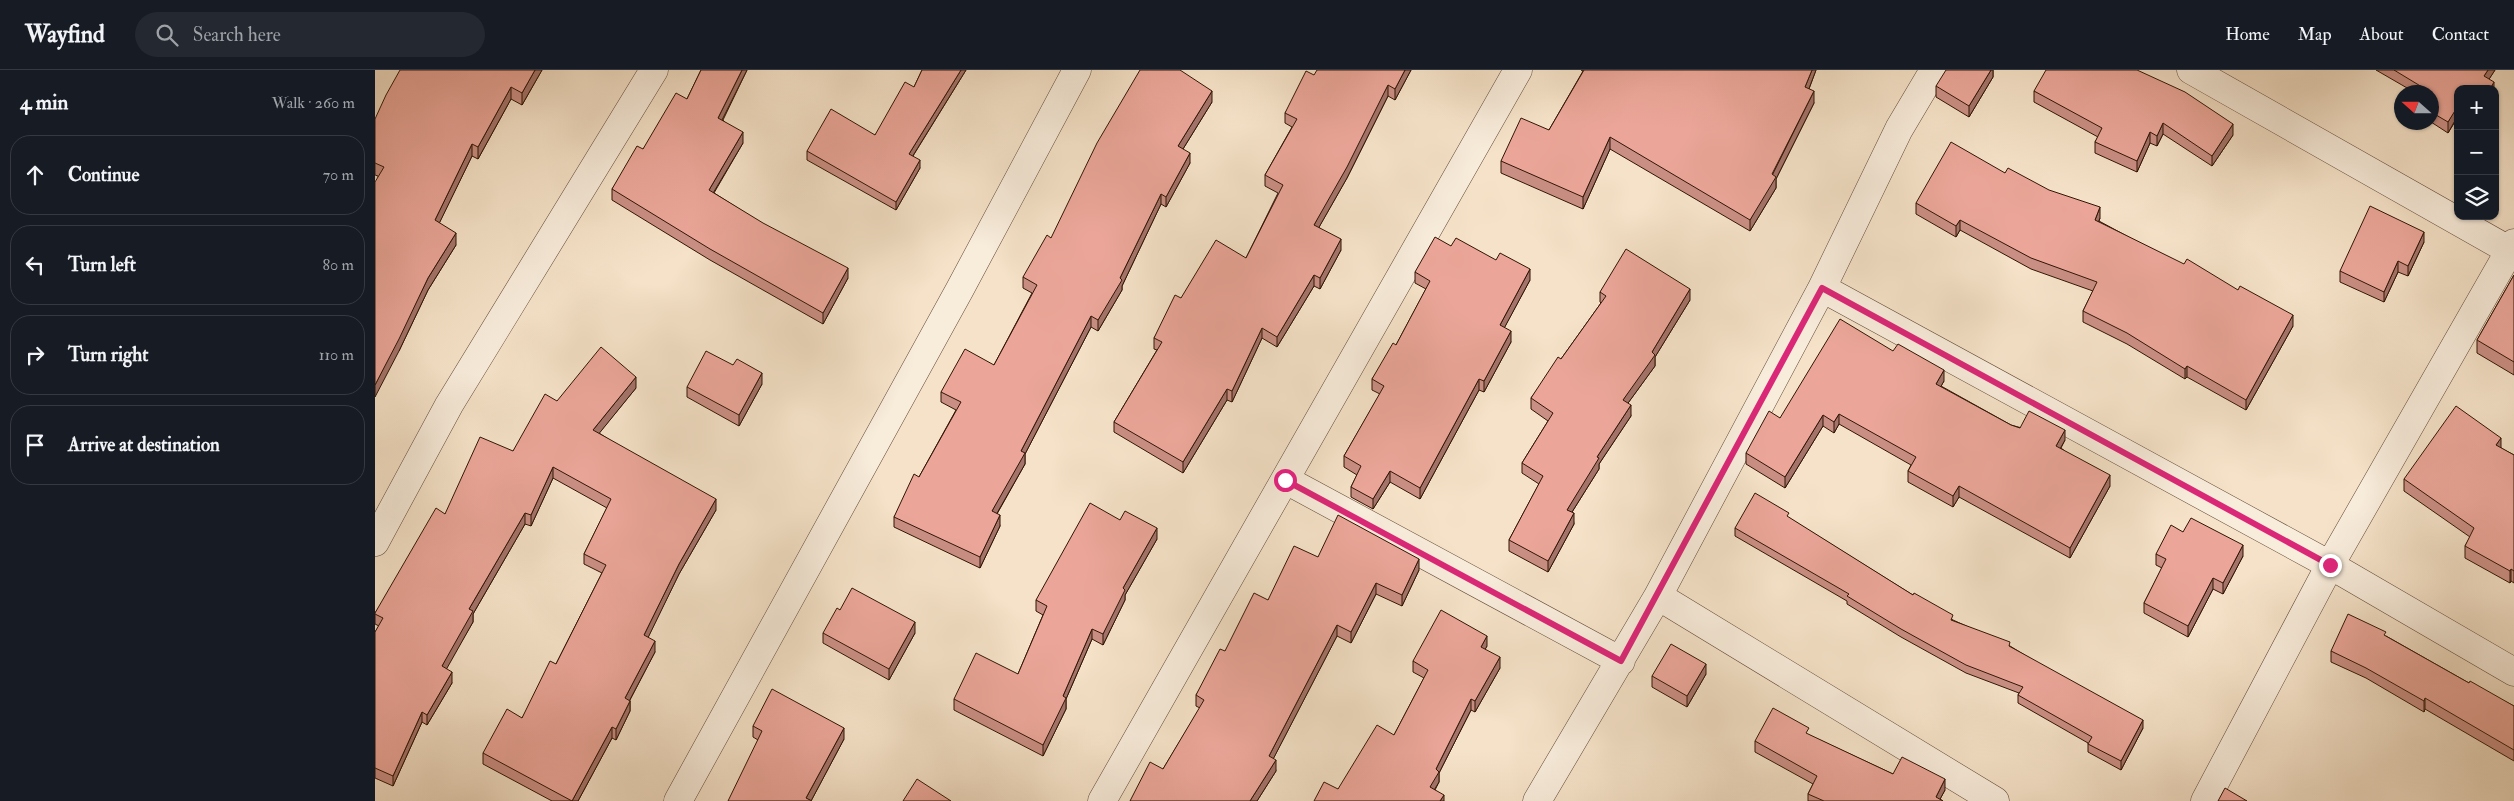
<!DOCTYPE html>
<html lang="en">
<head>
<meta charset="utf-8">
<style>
  body { margin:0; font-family:"IM FELL Double Pica",serif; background:#242831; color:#f1f3f6 }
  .controls { position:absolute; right:15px; top:15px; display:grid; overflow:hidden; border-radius:10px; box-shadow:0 1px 4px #0004 }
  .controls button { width:45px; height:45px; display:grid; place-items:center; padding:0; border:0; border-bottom:1px solid #363941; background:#171b24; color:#f1f3f6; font:25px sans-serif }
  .compass { position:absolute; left:2019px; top:15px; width:45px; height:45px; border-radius:50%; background:#171b24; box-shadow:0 1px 4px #0004; rotate:291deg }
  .stop { position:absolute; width:15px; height:15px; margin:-11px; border:4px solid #db2777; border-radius:50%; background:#fff }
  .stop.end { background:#db2777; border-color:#fff; box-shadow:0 1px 5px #0008 }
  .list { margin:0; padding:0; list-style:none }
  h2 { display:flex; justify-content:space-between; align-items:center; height:65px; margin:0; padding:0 20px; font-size:21px }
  h2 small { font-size:16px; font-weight:400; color:#9ea1a6 }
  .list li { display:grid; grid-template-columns:32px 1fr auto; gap:15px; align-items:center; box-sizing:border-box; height:80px; margin:0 10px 10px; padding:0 10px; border:1px solid #363941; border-radius:20px }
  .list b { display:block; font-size:19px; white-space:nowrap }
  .list em { font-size:16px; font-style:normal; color:#9ea1a6 }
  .icon { flex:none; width:28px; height:28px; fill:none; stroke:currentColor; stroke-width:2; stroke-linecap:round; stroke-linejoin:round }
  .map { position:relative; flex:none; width:2139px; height:731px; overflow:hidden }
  header { display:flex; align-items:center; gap:30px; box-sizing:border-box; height:70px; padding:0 25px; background:#171b24; border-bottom:1px solid #363941 }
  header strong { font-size:24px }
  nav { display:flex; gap:28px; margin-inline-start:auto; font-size:18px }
  .search { width:350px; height:45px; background:#242831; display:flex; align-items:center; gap:12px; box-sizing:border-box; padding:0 18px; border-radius:28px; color:#9ea1a6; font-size:19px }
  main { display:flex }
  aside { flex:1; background:#171b24 }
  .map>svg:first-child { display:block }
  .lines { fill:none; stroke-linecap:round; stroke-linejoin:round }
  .street-casing { stroke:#624836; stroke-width:29 }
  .street { stroke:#f8ecdb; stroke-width:28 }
  .wall { fill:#ca8f84; stroke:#311405 }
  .shaded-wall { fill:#a4746b; stroke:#311405 }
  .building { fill:#eba699; stroke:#311405 }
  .route { stroke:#db2777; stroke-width:6 }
</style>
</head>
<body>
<header>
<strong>Wayfind</strong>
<div class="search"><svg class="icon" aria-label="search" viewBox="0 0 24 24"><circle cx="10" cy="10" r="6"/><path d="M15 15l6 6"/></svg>Search here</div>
<nav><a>Home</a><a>Map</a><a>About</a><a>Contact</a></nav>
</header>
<main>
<aside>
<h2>4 min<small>Walk · 260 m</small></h2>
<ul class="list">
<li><svg class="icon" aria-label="ahead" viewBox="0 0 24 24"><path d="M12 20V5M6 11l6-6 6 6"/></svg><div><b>Continue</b></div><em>70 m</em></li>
<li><svg class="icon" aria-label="left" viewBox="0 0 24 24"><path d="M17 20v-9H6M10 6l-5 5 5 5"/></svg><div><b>Turn left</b></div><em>80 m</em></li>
<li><svg class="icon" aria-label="right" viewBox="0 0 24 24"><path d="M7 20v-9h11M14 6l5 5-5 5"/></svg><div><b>Turn right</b></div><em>110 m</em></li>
<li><svg class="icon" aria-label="arrive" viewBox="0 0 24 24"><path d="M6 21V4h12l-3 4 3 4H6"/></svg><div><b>Arrive at destination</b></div></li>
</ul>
</aside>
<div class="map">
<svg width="2139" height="731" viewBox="0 0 2139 731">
  <rect width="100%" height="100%" fill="#f5e2c8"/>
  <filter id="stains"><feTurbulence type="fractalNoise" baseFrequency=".004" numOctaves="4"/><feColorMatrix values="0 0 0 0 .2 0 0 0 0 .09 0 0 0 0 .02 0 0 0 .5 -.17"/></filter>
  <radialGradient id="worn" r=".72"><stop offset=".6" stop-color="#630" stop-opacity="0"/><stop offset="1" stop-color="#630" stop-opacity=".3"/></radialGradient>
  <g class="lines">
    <defs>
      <path id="street" d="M 1816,0 L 2139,183
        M 1447,218 L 1955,495 L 2139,602
        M 911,410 L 1246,591
        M 0,472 L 74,335 L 279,0
        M 1283,526 L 1620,731
        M 303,731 L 585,219 L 702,0
        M 727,731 L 1143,0
        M 1162,731 L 1283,526 L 1447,218 L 1524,59 L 1559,0
        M 1830,731 L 1955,495 L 2139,173"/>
    </defs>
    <use href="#street" class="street-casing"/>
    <use href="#street" class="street"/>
  </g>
  <path class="wall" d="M 167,0 L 147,35 L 136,29 L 103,89 L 97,86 L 64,153 L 81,175 L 53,220 L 24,281 L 3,106 L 0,105 L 0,49 Z
    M 326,0 L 372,0 L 348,50 L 368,73 L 339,123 L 473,208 L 448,254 L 335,190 L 237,130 L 237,119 L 268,79 L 312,29 Z
    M 547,0 L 591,0 L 538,86 L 545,98 L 521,140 L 432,90 L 432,81 L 500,65 L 539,17 Z
    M 1036,0 L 1020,30 L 1013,26 L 972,108 L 944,157 L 966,180 L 945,219 L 939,216 L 902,277 L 887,268 L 857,332 L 852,330 L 808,403 L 739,362 L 739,352 L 782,280 L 779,279 L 779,268 L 806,228 L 871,188 L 903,123 L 890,116 L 890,105 L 917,57 L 910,53 L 910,43 L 939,5 Z
    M 1206,0 L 1441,0 L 1434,19 L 1439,33 L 1401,109 L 1401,118 L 1375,161 L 1235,79 L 1208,139 L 1126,103 L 1126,91 L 1174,60 L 1208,1 Z
    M 1618,0 L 1618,7 L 1594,47 L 1561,27 L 1561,16 Z
    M 2001,0 L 2120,0 L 2114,9 L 2119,19 L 2083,19 L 2083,47 L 2073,63 L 2056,52 L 2056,22 L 2039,22 Z
    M 1659,21 L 1858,65 L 1837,96 L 1788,64 L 1782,76 L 1775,73 L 1762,102 L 1720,83 L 1720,72 L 1723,67 L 1659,32 Z
    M 837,32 L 808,79 L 815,93 L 791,137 L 786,134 L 747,216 L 747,220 L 723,261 L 716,257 L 650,384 L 650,394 L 622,444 L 625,456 L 605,498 L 519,457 L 519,447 L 544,407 L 581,340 L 566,332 L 566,322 L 619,295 L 657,223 L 648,218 L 648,207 Z
    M 1630,103 L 1725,148 L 1724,151 L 1918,256 L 1871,340 L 1812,307 L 1810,309 L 1752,274 L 1708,252 L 1708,241 L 1718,221 L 1656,199 L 1585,160 L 1581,167 L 1541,144 L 1541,133 Z
    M 2049,172 L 2033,206 L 2023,202 L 2009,232 L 1965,212 L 1965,201 Z
    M 1076,176 L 1155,210 L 1129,258 L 1136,272 L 1109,322 L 1104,320 L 1045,429 L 1015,412 L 998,439 L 976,427 L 976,417 L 982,405 L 969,397 L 969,386 L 1005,324 L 997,320 L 997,309 L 1021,275 L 1051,219 L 1040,213 L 1040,202 Z
    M 2139,205 L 2139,305 L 2102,283 L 2102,270 Z
    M 1225,222 L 1315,230 L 1280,287 L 1280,296 L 1253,333 L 1256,346 L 1224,394 L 1224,399 L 1197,442 L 1199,454 L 1173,502 L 1134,481 L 1134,470 L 1164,414 L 1147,403 L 1147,393 L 1173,351 L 1156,339 L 1156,328 L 1186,289 L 1226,233 L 1225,232 Z
    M 358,295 L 387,314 L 364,356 L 312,327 L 312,317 Z
    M 1569,311 L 1566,316 L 1636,355 L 1690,370 L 1686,378 L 1735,416 L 1695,488 L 1584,427 L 1578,437 L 1533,412 L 1533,401 L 1536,395 L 1464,354 L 1459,363 L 1448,356 L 1410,418 L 1371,394 L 1371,383 L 1405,348 Z
    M 261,318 L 224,363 L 341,440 L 304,504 L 273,567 L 280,582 L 255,630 L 255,641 L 241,670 L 237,668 L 203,731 L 177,731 L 108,694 L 108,683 L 147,648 L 181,594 L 227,503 L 209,494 L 209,484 L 232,438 L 178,408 L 156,456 L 150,454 L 98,544 L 98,552 L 71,598 L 77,613 L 52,655 L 47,652 L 18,716 L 0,708 L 0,562 L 4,556 L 0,554 L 0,543 L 70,444 L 138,381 L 182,331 Z
    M 2126,378 L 2139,385 L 2139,513 L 2136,511 L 2135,513 L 2090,488 L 2090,476 L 2095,467 L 2029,421 L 2029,409 Z
    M 1414,448 L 1578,550 L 1635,576 L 1768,658 L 1746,700 L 1713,682 L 1713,673 L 1643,633 L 1643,625 L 1644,623 L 1591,603 L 1526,567 L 1472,534 L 1472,531 L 1360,466 L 1360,458 Z
    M 1808,462 L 1868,486 L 1848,524 L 1838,519 L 1813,567 L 1769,543 L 1769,533 L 1787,498 L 1781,495 L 1781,484 Z
    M 782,469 L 750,525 L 750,530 L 728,575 L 717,569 L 691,629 L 691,639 L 668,686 L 579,640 L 579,629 L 643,604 L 668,545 L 661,541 L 661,530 Z
    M 943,487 L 1044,500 L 1027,536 L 1001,524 L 976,573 L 962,566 L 898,689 L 901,701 L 882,731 L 755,731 L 788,699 L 825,638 L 821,636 L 821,625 L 850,581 L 893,530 Z
    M 448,563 L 540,563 L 514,610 L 448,573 Z
    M 2011,566 L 2094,613 L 2139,636 L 2139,691 L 2050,639 L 2049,642 L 1991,608 L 1956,592 L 1956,581 Z
    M 1112,576 L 1110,579 L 1125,598 L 1100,642 L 1096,640 L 1064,703 L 1064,712 L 1060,720 L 1069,731 L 963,719 L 1019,665 L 1049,608 L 1038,602 L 1038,591 Z
    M 1331,604 L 1312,637 L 1277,617 L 1277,606 Z
    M 378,656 L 469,669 L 436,731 L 383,670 L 378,667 Z
    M 1434,665 L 1518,704 L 1570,720 L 1565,729 L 1568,731 L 1433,731 L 1433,724 L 1438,714 L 1380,682 L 1380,671 Z"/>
  <path class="shaded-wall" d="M 160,0 L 167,0 L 147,35 L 147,23 Z
    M 367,0 L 372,0 L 343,58 L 343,48 Z
    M 586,0 L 591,0 L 534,92 L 534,84 Z
    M 1030,0 L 1036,0 L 1020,30 L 1020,19 Z
    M 1437,0 L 1441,0 L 1430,29 L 1430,17 Z
    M 1616,0 L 1618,0 L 1618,7 L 1594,47 L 1594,36 Z
    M 2113,0 L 2120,0 L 2109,17 L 2109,6 Z
    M 2119,12 L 2119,19 L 2115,19 Z
    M 1013,15 L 1013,26 L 972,108 L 939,166 L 939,155 Z
    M 136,17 L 136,29 L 103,89 L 103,77 Z
    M 837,21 L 837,32 L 803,87 L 803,76 Z
    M 1439,21 L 1439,33 L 1401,109 L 1401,118 L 1375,161 L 1375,150 Z
    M 2082,36 L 2082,47 L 2073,63 L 2073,52 Z
    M 1788,53 L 1788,64 L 1782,76 L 1782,66 Z
    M 1858,54 L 1858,65 L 1837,96 L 1837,86 Z
    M 368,62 L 368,73 L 334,130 L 334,120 Z
    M 1775,62 L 1775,73 L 1762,102 L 1762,91 Z
    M 1235,67 L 1235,79 L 1208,139 L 1208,127 Z
    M 97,74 L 97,86 L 60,162 L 60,150 Z
    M 815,83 L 815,93 L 791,137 L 791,127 Z
    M 545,90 L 545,98 L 521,140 L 521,132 Z
    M 786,124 L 786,134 L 747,216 L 747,220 L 723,261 L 723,250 L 745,208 Z
    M 1725,137 L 1725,148 L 1720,160 L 1720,150 Z
    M 1585,150 L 1585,160 L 1581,167 L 1581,156 Z
    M 2049,162 L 2049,172 L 2033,206 L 2033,196 Z
    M 81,163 L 81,175 L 53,220 L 24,281 L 0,327 L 0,315 L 53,208 Z
    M 966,169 L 966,180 L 945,219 L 945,208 Z
    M 2023,191 L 2023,202 L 2009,232 L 2009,222 Z
    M 473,198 L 473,208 L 448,254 L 448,243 Z
    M 1155,199 L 1155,210 L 1125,266 L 1125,255 Z
    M 939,205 L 939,216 L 902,277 L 902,267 Z
    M 1315,219 L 1315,230 L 1280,287 L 1280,296 L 1248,340 L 1248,330 Z
    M 1918,245 L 1918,256 L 1871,340 L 1871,330 Z
    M 716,246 L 716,257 L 650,384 L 650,394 L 617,452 L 617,441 L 646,381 Z
    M 887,258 L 887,268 L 857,332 L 857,321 Z
    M 1136,261 L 1136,272 L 1109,322 L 1109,311 Z
    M 1812,296 L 1812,307 L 1810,309 L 1810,299 Z
    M 1569,300 L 1569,311 L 1561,325 L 1561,314 Z
    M 387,303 L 387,314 L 364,356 L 364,345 Z
    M 261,307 L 261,318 L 218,371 L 218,360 Z
    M 1104,309 L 1104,320 L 1045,429 L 1045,418 Z
    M 852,319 L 852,330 L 808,403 L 808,392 Z
    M 1256,335 L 1256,346 L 1224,394 L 1224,399 L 1192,450 L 1192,440 L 1222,387 Z
    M 1464,344 L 1464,354 L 1459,363 L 1459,352 Z
    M 1448,345 L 1448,356 L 1410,418 L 1410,407 Z
    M 1690,360 L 1690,370 L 1681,386 L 1681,376 Z
    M 2126,368 L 2126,379 L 2121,375 Z
    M 178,397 L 178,408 L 156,456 L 156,445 Z
    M 1015,401 L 1015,412 L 998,439 L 998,429 Z
    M 1735,405 L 1735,416 L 1695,488 L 1695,478 Z
    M 1584,416 L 1584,427 L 1578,437 L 1578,426 Z
    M 341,429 L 341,440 L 304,504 L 269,576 L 269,565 L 304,494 Z
    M 150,443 L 150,454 L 98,544 L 98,552 L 67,607 L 67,596 L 94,539 Z
    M 1199,443 L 1199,454 L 1173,502 L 1173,491 Z
    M 625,445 L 625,456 L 605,498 L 605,487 Z
    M 782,458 L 782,469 L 750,525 L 750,530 L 728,575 L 728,564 L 748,518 Z
    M 1868,475 L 1868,486 L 1848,524 L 1848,513 Z
    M 1044,489 L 1044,500 L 1027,536 L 1027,525 Z
    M 2136,499 L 2136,511 L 2135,513 L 2135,501 Z
    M 1838,508 L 1838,519 L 1813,567 L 1813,556 Z
    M 1001,513 L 1001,524 L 976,573 L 976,562 Z
    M 540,552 L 540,563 L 514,610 L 514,599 Z
    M 962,555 L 962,566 L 894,697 L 894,686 Z
    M 717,559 L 717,569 L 691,629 L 691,639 L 668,686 L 668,675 L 688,626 Z
    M 1112,566 L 1112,576 L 1106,587 L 1106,577 Z
    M 280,571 L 280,582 L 250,639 L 250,628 Z
    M 1125,587 L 1125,598 L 1100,642 L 1100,631 Z
    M 1331,594 L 1331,604 L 1312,637 L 1312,626 Z
    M 77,602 L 77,613 L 52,655 L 52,645 Z
    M 2050,628 L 2050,639 L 2049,642 L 2049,631 Z
    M 1096,629 L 1096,640 L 1064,703 L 1064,712 L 1055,727 L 1055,717 L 1061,699 Z
    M 255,631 L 255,641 L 241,670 L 241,659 Z
    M 47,642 L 47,652 L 18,716 L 18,706 Z
    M 1768,650 L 1768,658 L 1746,700 L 1746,691 Z
    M 237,657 L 237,668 L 203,731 L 197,731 Z
    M 469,658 L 469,669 L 436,731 L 431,728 Z
    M 901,690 L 901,701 L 882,731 L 875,731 Z
    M 1570,709 L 1570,720 L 1564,731 L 1561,727 Z
    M 1069,725 L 1069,731 L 1065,731 Z"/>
  <path class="building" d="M 25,0 L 160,0 L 147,23 L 136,17 L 103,77 L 97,74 L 60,150 L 81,163 L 53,208 L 24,269 L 0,315 L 0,112 L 9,97 L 0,93 L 0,49 L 11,25 Z
    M 326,0 L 367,0 L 343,48 L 368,62 L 334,120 L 388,153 L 473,198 L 448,243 L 335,179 L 237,119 L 262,76 L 268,79 L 301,23 L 312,29 Z
    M 547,0 L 586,0 L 534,84 L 545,90 L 521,132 L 432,81 L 456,39 L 500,65 L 530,12 L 539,17 Z
    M 765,0 L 805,0 L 837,21 L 803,76 L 815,83 L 791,127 L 786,124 L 745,208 L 747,210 L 723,250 L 716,246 L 646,381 L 650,383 L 617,441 L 625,445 L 605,487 L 519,447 L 539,404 L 544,407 L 586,332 L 566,322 L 590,279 L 619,295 L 662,215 L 648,207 L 672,165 L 676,168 L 722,73 Z
    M 942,0 L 1030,0 L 1020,19 L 1013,15 L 972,97 L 939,155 L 966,169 L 945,208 L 939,205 L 902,267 L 887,258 L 857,321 L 852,319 L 808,392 L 739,352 L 787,272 L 779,268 L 800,225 L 806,228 L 841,170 L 871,188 L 908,115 L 890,105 L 922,49 L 910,43 L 931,1 L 939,5 Z
    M 1209,0 L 1437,0 L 1430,17 L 1439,21 L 1397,104 L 1401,107 L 1375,150 L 1235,67 L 1208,127 L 1126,91 L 1146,48 L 1174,60 Z
    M 1571,0 L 1616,0 L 1594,36 L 1561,16 Z
    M 1671,0 L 1762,0 L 1810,22 L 1858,54 L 1837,86 L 1788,53 L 1782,66 L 1775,62 L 1762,91 L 1720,72 L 1727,58 L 1659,21 Z
    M 2019,0 L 2113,0 L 2109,6 L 2119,12 L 2115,19 L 2083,19 L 2083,36 L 2073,52 L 2056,42 L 2056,22 L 2050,22 L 2052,20 Z
    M 1576,72 L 1630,103 L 1633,98 L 1674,120 L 1725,137 L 1720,150 L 1809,194 L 1812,189 L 1863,220 L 1865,216 L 1918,245 L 1871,330 L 1812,296 L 1810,299 L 1752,263 L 1708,241 L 1722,212 L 1656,188 L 1585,150 L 1581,156 L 1541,133 Z
    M 1995,136 L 2049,162 L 2033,196 L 2023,191 L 2009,222 L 1965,201 Z
    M 1060,167 L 1076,176 L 1081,168 L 1121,190 L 1125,183 L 1155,199 L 1125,255 L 1136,261 L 1109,311 L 1104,309 L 1045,418 L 1015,401 L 998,429 L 976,417 L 986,396 L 969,386 L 1009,316 L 997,309 L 1018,273 L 1021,275 L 1055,211 L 1040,202 Z
    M 1251,179 L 1315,219 L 1277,282 L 1280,285 L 1248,330 L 1256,335 L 1222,387 L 1224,388 L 1192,440 L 1199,443 L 1173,491 L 1134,470 L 1168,406 L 1147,393 L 1178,343 L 1156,328 L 1183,287 L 1186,289 L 1231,226 L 1225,222 Z
    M 2139,205 L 2139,292 L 2102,270 Z
    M 1465,249 L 1518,281 L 1523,274 L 1569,300 L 1561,314 L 1636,355 L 1645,358 L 1654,341 L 1690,360 L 1681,376 L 1735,405 L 1695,478 L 1584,416 L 1578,426 L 1533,401 L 1541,387 L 1464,344 L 1459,352 L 1448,345 L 1410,407 L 1371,383 L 1394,341 L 1405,348 Z
    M 226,277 L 261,307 L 218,360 L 341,429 L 304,494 L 269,565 L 280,571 L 250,628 L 255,631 L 241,659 L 237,657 L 197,731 L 108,683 L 132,639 L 147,648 L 175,591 L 181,594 L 231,495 L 209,484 L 236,429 L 178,397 L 156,445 L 150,443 L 94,539 L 98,541 L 67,596 L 77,602 L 52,645 L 47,642 L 18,706 L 0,698 L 0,562 L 8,548 L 0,544 L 0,543 L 61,438 L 70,444 L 105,367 L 138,381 L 170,324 L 182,331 Z
    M 331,281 L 358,295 L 362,289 L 387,303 L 364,345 L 312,317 Z
    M 2081,336 L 2126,368 L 2121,375 L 2139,385 L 2139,501 L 2136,499 L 2135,501 L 2090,476 L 2099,458 L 2029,409 Z
    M 1380,423 L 1414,443 L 1412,446 L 1538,525 L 1539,523 L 1578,545 L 1576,550 L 1635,572 L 1634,576 L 1768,650 L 1746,691 L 1713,674 L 1717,667 L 1643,625 L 1648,617 L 1591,595 L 1526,559 L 1472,526 L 1474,524 L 1360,458 Z
    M 715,433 L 745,450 L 750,441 L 782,458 L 748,518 L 750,520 L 728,564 L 717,559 L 688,626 L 691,628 L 668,675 L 579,629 L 601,583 L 643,604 L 672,536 L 661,530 Z
    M 963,445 L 1044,489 L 1027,525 L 1001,513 L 976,562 L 962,555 L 894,686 L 901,690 L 875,731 L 755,731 L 775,692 L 788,699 L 829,630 L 821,625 L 845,579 L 850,581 L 879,523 L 893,530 L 919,476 L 943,487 Z
    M 1816,448 L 1868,475 L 1848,513 L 1838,508 L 1813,556 L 1769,533 L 1791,489 L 1781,484 L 1796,455 L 1808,462 Z
    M 477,518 L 540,552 L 514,599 L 448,563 L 462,538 L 465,540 Z
    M 1066,540 L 1112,566 L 1106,577 L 1125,587 L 1100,631 L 1096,629 L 1061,699 L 1064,702 L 1055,717 L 1069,725 L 1065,731 L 939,731 L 949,712 L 963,719 L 1002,655 L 1019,665 L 1053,600 L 1038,591 Z
    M 1973,544 L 2011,562 L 2009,565 L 2094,613 L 2095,611 L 2139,636 L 2139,680 L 2050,628 L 2049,631 L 1991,598 L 1956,581 Z
    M 1296,574 L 1331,594 L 1312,626 L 1277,606 Z
    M 397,619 L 469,658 L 431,728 L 437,731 L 353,731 L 387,661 L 378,656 Z
    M 1398,638 L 1434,658 L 1431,663 L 1518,704 L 1527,687 L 1570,709 L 1561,727 L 1568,731 L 1449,731 L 1433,724 L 1442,706 L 1380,671 Z
    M 542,709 L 576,731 L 528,731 Z
    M 1850,718 L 1872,731 L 1843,731 Z"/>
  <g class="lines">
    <path class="route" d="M 910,410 L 1246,591 L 1447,218 L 1955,495"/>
  </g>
  <rect width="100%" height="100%" filter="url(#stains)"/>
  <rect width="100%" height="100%" fill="url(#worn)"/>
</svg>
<div class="controls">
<button>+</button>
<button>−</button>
<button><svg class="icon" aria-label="layers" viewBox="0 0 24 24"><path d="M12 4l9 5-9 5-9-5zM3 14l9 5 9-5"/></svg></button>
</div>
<svg class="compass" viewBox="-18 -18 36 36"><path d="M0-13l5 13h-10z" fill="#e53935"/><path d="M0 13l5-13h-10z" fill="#9ea1a6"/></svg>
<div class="stop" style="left:910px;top:410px"></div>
<div class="stop end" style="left:1955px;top:495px"></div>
</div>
</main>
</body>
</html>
